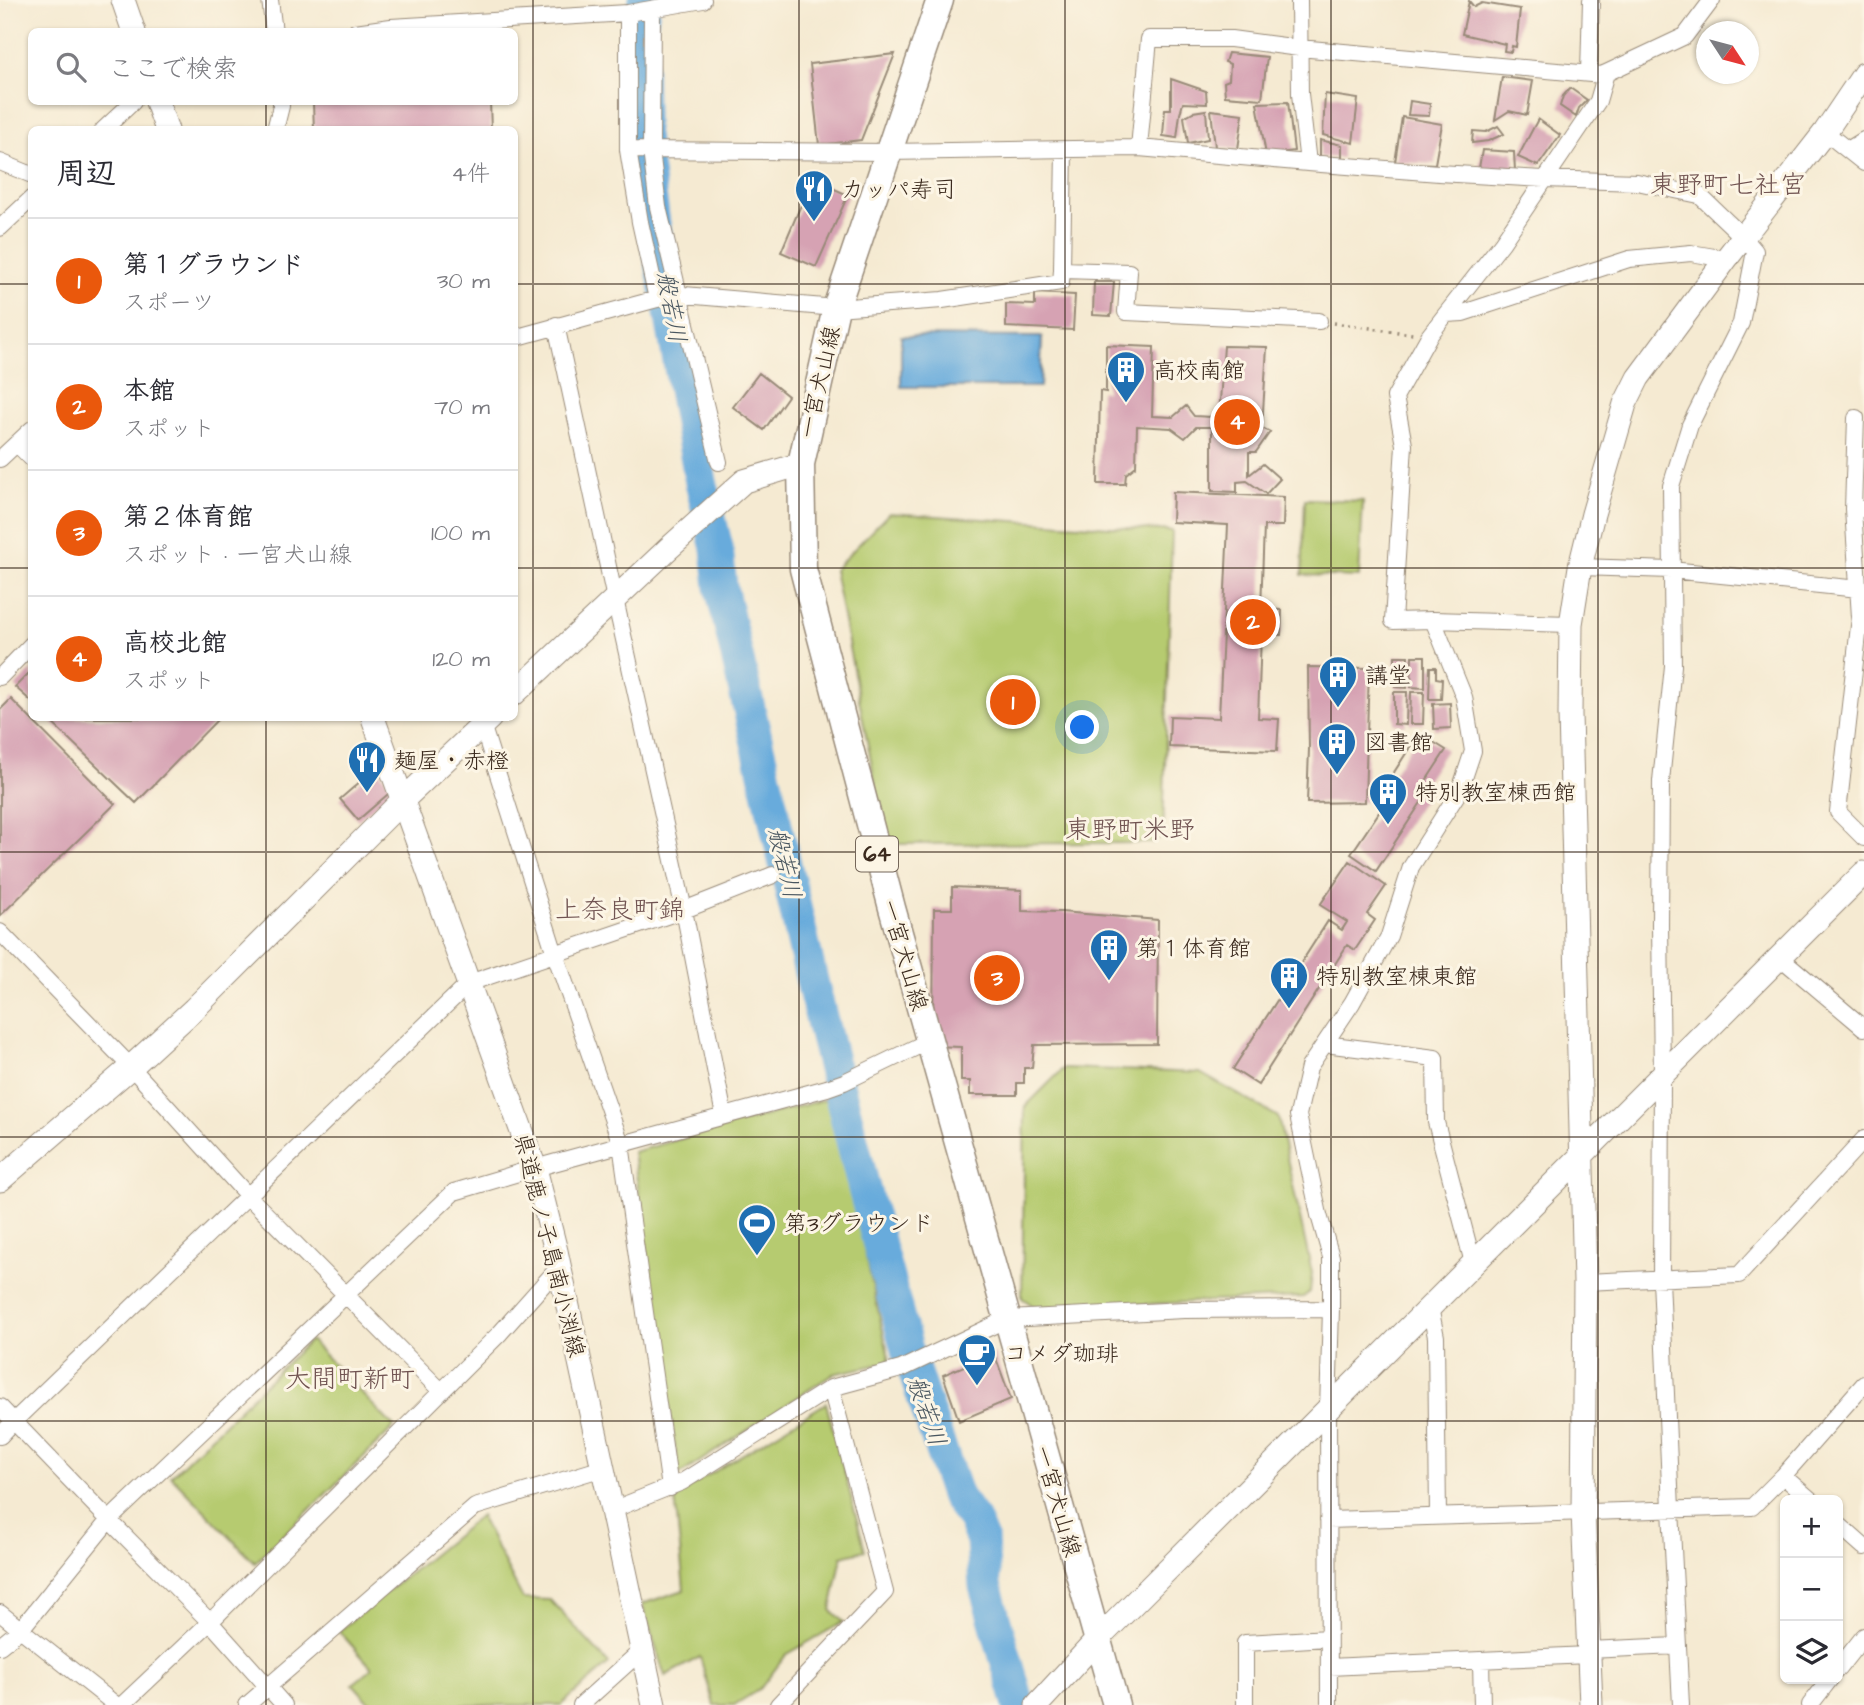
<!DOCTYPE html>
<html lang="ja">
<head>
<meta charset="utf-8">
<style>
  body { margin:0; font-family:"Architects Daughter","Klee One",sans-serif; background:#f2f2f3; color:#2b2b33 }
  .controls { position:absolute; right:21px; bottom:21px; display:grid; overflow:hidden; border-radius:10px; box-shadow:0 2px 5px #0004 }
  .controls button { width:63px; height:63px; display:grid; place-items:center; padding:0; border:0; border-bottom:2px solid #e1e1e2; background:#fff; color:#2b2b33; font:35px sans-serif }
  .compass { position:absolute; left:1696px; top:21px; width:63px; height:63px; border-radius:50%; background:#fff; box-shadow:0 2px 5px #0004; rotate:126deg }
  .you { position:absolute; left:1083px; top:728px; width:24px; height:24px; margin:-18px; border:5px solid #fff; border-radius:50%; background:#1a73e8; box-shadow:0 0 0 10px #1a73e833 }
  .badge { display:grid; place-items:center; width:46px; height:46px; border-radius:50%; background:#ea580c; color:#fff; font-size:23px; font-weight:700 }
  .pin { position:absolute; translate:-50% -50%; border:4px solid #fff; box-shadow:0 2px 7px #0006 }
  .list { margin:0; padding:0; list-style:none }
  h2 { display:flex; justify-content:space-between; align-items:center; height:91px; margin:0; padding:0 28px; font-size:30px }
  h2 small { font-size:23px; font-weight:400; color:#7c7c81 }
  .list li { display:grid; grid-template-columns:46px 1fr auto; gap:21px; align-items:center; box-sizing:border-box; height:126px; padding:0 28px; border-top:2px solid #e1e1e2 }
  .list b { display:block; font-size:26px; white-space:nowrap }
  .list p { margin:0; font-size:23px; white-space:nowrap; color:#7c7c81 }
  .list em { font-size:23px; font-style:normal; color:#7c7c81 }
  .icon { flex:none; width:38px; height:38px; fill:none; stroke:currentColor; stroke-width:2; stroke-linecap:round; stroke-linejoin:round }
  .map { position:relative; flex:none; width:1864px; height:1705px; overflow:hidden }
  .search { position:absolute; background:#fff; box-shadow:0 2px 5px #0004; left:28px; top:28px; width:490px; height:77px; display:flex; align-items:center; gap:18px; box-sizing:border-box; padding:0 24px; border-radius:10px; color:#7c7c81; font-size:26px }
  .panel { position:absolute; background:#fff; box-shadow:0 2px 5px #0004; left:28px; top:126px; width:490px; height:595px; border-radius:10px }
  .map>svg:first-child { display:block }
  .green { fill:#b6cb6f; stroke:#787a46; stroke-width:2 }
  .water { fill:#67abdc; stroke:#516a7d; stroke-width:2 }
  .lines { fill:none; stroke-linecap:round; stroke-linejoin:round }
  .river { stroke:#67abdc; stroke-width:33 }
  .building { fill:#d6a2b3 }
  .street-casing { stroke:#988a78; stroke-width:18 }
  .secondary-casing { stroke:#988a78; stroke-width:25 }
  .primary-casing { stroke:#988a78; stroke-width:29 }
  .path { stroke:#988a78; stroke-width:3.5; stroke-dasharray:2 5; stroke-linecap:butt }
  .street { stroke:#fff; stroke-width:16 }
  .secondary { stroke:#fff; stroke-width:23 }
  .primary { stroke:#fff; stroke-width:26 }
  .grid { fill:none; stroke:#3b2a1e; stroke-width:2; stroke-opacity:0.55 }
  .labels { text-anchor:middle; stroke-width:6; stroke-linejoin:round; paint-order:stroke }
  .shield { fill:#fcf5e5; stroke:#75675a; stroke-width:2 }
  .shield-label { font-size:21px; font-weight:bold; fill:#3b2a1e }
  .poi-label { font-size:23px; fill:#3b2a1e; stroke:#fcf5e5; text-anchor:start }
  .street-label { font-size:23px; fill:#3b2a1e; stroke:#fcf5e5 }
  .water-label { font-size:24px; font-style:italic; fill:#4a5760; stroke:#fcf5e5 }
  .quarter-label { font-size:26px; fill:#715452; stroke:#fcf5e5 }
</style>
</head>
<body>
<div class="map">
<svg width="1864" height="1705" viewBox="0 0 1864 1705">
  <rect width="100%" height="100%" fill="#fcf5e5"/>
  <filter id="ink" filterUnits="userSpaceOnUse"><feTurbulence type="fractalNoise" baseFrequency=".0143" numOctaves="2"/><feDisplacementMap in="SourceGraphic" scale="14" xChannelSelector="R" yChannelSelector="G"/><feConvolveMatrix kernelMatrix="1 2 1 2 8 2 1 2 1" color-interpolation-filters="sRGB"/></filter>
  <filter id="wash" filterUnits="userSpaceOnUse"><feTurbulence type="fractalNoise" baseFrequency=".00686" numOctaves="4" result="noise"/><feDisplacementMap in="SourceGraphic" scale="28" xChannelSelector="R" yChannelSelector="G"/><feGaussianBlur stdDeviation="1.57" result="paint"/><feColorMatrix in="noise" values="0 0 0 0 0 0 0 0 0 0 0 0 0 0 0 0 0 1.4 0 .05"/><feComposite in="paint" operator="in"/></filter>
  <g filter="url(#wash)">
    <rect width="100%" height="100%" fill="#f5ead2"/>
    <path class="green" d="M 1305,499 L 1363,501 L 1359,577 L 1302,575 Z
      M 889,513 L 1172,531 L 1163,835 L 1152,843 L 887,844 L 834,570 Z
      M 1064,1068 L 1200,1073 L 1278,1117 L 1312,1273 L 1310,1292 L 1303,1297 L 1038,1309 L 1022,1298 L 1025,1107 Z
      M 830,1098 L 890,1362 L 833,1374 L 679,1475 L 633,1152 Z
      M 310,1340 L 394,1427 L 255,1563 L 171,1476 Z
      M 826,1403 L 865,1550 L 842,1556 L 831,1610 L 843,1622 L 786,1655 L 760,1689 L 734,1705 L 714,1705 L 700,1657 L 665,1676 L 642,1604 L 684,1590 L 675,1496 Z
      M 480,1516 L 523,1599 L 550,1600 L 609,1664 L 561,1705 L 372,1705 L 353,1684 L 372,1668 L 339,1631 Z"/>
    <path class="water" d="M 901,336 L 1042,337 L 1040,387 L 901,387 Z"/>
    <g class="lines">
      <path class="river" d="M 645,0 L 640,32 L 641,129 L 654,224 L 701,482 L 717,548 L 721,587 L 813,985 L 865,1192 L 908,1353 L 957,1497 L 973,1519 L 982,1540 L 985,1586 L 1019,1705"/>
    </g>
    <g id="blocks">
      <path class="building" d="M 1469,1 L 1474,7 L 1482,3 L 1520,9 L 1516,47 L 1512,46 L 1511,52 L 1504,51 L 1505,44 L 1462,34 Z
        M 1228,53 L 1267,57 L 1262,99 L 1225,96 L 1224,82 L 1229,80 L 1230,64 L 1225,62 Z
        M 895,54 L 861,140 L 819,145 L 810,64 Z
        M 1502,77 L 1533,81 L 1527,115 L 1509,111 L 1495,120 Z
        M 1171,79 L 1206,91 L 1207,104 L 1183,103 L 1180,114 L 1177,138 L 1163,136 L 1165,109 L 1171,109 Z
        M 1570,88 L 1587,100 L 1579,108 L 1576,117 L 1560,106 L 1563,96 Z
        M 1325,94 L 1358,99 L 1353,143 L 1323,135 Z
        M 1410,101 L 1430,104 L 1429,116 L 1408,115 Z
        M 313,102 L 490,102 L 491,130 L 314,130 Z
        M 1288,102 L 1294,151 L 1266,155 L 1257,103 Z
        M 1206,110 L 1208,139 L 1188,143 L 1184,117 L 1193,112 Z
        M 1211,110 L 1243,114 L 1238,149 L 1215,147 Z
        M 1402,117 L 1442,124 L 1435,164 L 1395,162 Z
        M 1538,119 L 1560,135 L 1538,166 L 1518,157 Z
        M 1498,126 L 1504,134 L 1488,141 L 1472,143 L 1473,131 L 1486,132 Z
        M 1320,140 L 1342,145 L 1342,158 L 1320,157 Z
        M 1482,150 L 1514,152 L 1515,171 L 1479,168 Z
        M 812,179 L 848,195 L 816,267 L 781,252 Z
        M 1094,282 L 1114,282 L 1111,316 L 1093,315 Z
        M 1035,293 L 1075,295 L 1073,330 L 1006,327 L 1006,304 L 1035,305 Z
        M 1106,345 L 1154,347 L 1152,416 L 1173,417 L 1186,406 L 1194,416 L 1212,417 L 1219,415 L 1224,346 L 1267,347 L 1262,428 L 1270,432 L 1256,452 L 1249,452 L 1249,475 L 1263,464 L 1280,479 L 1266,494 L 1247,481 L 1237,482 L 1237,492 L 1212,491 L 1212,427 L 1196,427 L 1185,438 L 1171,428 L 1137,426 L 1136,466 L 1126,474 L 1125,484 L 1098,484 L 1100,391 L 1106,392 Z
        M 759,373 L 788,396 L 764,430 L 733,407 Z
        M 1173,492 L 1284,497 L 1283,526 L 1264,526 L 1261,609 L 1282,610 L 1281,635 L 1261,635 L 1258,718 L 1279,719 L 1277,751 L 1169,747 L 1170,716 L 1219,718 L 1228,525 L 1172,522 Z
        M 1395,656 L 1408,656 L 1407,688 L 1395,687 Z
        M 1412,656 L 1425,656 L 1425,688 L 1411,687 Z
        M 1308,667 L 1369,668 L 1365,802 L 1307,803 L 1309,749 Z
        M 1430,667 L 1436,667 L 1436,678 L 1442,679 L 1441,699 L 1429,699 Z
        M 32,670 L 32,702 L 15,687 Z
        M 1394,692 L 1407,692 L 1406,725 L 1394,724 Z
        M 1411,692 L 1424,692 L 1423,724 L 1410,724 Z
        M 11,699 L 115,804 L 0,916 L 0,710 Z
        M 1450,703 L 1451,728 L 1434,729 L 1433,704 Z
        M 47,718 L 219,718 L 136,803 Z
        M 1419,733 L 1446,750 L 1418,793 L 1424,798 L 1376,871 L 1351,854 L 1392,793 L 1384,788 Z
        M 376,768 L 394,789 L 358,820 L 340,799 Z
        M 1350,861 L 1386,886 L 1367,914 L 1375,920 L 1355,950 L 1347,945 L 1258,1085 L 1233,1069 L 1328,921 L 1342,930 L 1347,922 L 1320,905 Z
        M 952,887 L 1022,890 L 1022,911 L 1061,912 L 1158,920 L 1157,1044 L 1034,1045 L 1032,1068 L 1024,1068 L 1024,1083 L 1017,1083 L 1017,1095 L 970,1095 L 970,1081 L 961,1081 L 961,1047 L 933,1046 L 934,909 L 952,909 Z
        M 994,1353 L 1011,1399 L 959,1421 L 943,1375 Z"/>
    </g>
  </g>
  <g filter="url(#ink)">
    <use href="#blocks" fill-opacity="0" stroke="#988a78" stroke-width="2"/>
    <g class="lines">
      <defs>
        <path id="street" d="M 270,0 L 274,32
          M 1299,0 L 1300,94 L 1308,163
          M 652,10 L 651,150 L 658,207 L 719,462
          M 628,13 L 628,150 L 640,222 L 657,299
          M 355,32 L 391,27 L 628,13 L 703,0
          M 1589,73 L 1591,0
          M 103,130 L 133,102
          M 275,130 L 281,106 L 281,102
          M 1825,132 L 1864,163
          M 628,150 L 889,152 L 1139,148
          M 1848,150 L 1864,140
          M 0,162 L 32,175
          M 0,228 L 32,198
          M 1062,270 L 1064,149
          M 1446,314 L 1502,243 L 1598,101 L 1606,73
          M 556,325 L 615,599 L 684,910 L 724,1116
          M 514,338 L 657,299 L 684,295 L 836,308 L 942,300 L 1061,282 L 1062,270 L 1129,272 L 1126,312 L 1319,321
          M 17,444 L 32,459
          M 0,459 L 32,429
          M 1853,509 L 1856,418
          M 1864,509 L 1853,509 L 1860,617 L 1838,812 L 1864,838
          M 1580,567 L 1671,570 L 1859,589
          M 1571,624 L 1433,620 L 1393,621 L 1404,445 L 1395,397 L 1429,336 L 1446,314 L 1463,313 L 1629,259 L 1691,253 L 1726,259
          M 0,677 L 32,644
          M 480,718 L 555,954 L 621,1144 L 670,1488
          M 0,932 L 131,1067 L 248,1196 L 441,1391
          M 1781,958 L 1864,1028
          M 1325,1044 L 1435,1058 L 1436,1122 L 1473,1263
          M 1585,1282 L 1739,1275 L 1864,1139
          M 1430,1307 L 1436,1337 L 1438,1517
          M 0,1407 L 109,1520 L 210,1622 L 284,1705
          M 0,1436 L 14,1421 L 469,983 L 684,910 L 773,875
          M 1783,1476 L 1811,1500
          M 612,1510 L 682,1482 L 831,1388 L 901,1369 L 1007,1319 L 1184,1310 L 1331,1309
          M 1328,1520 L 1752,1507 L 1783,1476 L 1864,1384
          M 1838,1524 L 1864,1547
          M 0,1613 L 116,1705
          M 0,1646 L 21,1629 L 109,1520 L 454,1192 L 535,1168 L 827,1088 L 844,1082 L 929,1041
          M 1588,1650 L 1677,1646
          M 1481,1661 L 1482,1705
          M 1329,1667 L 1588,1655
          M 1838,1669 L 1864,1636
          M 122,1705 L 210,1622 L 500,1333 L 559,1267
          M 247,1705 L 475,1507 L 603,1468
          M 581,1705 L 642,1650
          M 778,1705 L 885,1592 L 831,1388
          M 1245,1705 L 1245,1643 L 1328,1638
          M 1329,1705 L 1328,1410 L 1331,1309 L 1331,1257 L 1319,1215 L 1298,1115 L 1309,1067 L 1352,1003 L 1389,936 L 1411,867 L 1460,790 L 1473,751 L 1464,697 L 1433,620
          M 1681,1705 L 1671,1509 L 1661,1279 L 1662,1074 L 1660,925 L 1661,781 L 1673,666 L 1671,486 L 1690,425 L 1741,323 L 1755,251 L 1743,237 L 1699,195 L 1637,182 L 1544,179 L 1439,173 L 1308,163 L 1139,148 L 1149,39 L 1231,39 L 1299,48 L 1602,75 L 1685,36 L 1712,0
          M 1810,1705 L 1830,1679"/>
        <path id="secondary" d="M 123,0 L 134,32
          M 157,102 L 167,130
          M 514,694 L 668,549 L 744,481 L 801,464
          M 373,718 L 535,1168 L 556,1251 L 654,1705
          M 0,1180 L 131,1067 L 194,1009 L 403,800 L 490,718
          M 1037,1705 L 1097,1640 L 1864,873
          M 1591,1705 L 1583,1512 L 1585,1282 L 1570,714 L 1571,624 L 1580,567 L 1593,514 L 1625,404 L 1638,378 L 1726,259 L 1825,132 L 1864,74"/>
        <path id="primary" d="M 940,0 L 836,308 L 801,464 L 803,569 L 892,908 L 1116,1705"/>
      </defs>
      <use href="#street" class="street-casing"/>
      <use href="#secondary" class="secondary-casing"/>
      <use href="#primary" class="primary-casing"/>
      <path class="path" d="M 1334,323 L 1413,334"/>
      <use href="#street" class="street"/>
      <use href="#secondary" class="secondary"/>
      <use href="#primary" class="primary"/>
    </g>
  </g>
  <path class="grid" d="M 266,0 L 266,32M 533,0 L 533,1705M 799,0 L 799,1705M 1065,0 L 1065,1705M 1331,0 L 1331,1705M 1598,0 L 1598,1705M 266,102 L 266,130M 0,284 L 32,284M 514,284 L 1864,284M 0,568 L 32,568M 514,568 L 1864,568M 266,718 L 266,1705M 0,852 L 1864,852M 0,1137 L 1864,1137M 0,1421 L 1864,1421"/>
  <defs>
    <symbol id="restaurant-pin" viewBox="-11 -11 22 30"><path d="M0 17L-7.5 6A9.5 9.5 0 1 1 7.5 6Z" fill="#1f6fb2" stroke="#fcf5e5"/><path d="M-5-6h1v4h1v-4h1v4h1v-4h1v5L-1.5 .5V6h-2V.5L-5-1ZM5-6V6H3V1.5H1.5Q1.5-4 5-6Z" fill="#fff"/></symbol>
    <symbol id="building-pin" viewBox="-11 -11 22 30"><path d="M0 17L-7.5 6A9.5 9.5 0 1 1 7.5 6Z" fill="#1f6fb2" stroke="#fcf5e5"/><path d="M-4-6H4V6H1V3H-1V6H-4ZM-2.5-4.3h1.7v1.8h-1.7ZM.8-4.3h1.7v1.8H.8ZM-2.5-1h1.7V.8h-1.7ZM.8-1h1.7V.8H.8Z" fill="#fff"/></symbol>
    <symbol id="stadium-pin" viewBox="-11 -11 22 30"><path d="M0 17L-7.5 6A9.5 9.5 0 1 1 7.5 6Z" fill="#1f6fb2" stroke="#fcf5e5"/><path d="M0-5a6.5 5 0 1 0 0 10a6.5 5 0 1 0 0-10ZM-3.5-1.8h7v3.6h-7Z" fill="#fff"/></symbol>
    <symbol id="cafe-pin" viewBox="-11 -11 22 30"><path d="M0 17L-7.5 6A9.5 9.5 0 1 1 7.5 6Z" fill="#1f6fb2" stroke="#fcf5e5"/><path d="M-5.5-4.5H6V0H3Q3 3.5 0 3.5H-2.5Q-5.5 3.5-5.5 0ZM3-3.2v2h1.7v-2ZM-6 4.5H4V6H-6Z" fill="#fff"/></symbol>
  </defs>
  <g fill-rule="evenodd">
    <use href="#restaurant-pin" x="792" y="167" width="44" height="60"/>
    <use href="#building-pin" x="1104" y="348" width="44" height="60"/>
    <use href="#building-pin" x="1316" y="653" width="44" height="60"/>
    <use href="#building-pin" x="1315" y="720" width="44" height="60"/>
    <use href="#restaurant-pin" x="345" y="738" width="44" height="60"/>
    <use href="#building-pin" x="1366" y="770" width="44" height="60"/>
    <use href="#building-pin" x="1087" y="926" width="44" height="60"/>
    <use href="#building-pin" x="1267" y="954" width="44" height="60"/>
    <use href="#stadium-pin" x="735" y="1201" width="44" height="60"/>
    <use href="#cafe-pin" x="955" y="1331" width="44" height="60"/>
  </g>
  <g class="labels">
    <rect class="shield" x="856" y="836.5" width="42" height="35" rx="5"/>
    <g class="shield-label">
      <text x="877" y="861">64</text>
    </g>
    <g class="poi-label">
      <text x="841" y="197">カッパ寿司</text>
      <text x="1153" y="378">高校南館</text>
      <text x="1365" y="683">講堂</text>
      <text x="1364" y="750">図書館</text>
      <text x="394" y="768">麺屋・赤橙</text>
      <text x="1415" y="800">特別教室棟西館</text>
      <text x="1136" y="956">第１体育館</text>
      <text x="1316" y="984">特別教室棟東館</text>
      <text x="784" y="1231">第3グラウンド</text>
      <text x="1004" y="1361">コメダ珈琲</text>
    </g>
    <g class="street-label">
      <text transform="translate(819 382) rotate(-77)" y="8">一宮犬山線</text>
      <text transform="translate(905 955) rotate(74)" y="8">一宮犬山線</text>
      <text transform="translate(550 1245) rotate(76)" y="8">県道鹿ノ子島南小渕線</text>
      <text transform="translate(1058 1501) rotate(74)" y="8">一宮犬山線</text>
    </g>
    <g class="water-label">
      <text transform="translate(672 307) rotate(80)" y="8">般若川</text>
      <text transform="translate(785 863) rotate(77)" y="8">般若川</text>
      <text transform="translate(927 1411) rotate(71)" y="8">般若川</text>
    </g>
    <g class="quarter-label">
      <text x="1728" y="193">東野町七社宮</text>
      <text x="1130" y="838">東野町米野</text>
      <text x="620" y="918">上奈良町錦</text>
      <text x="350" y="1387">大間町新町</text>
    </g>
  </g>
</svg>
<div class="controls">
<button>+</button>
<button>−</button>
<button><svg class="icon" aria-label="layers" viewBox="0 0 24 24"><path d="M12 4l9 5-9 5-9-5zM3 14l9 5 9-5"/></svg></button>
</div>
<svg class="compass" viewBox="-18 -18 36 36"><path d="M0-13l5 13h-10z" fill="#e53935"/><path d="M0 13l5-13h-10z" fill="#7c7c81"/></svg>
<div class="you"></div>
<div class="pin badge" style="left:1013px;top:702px">1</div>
<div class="pin badge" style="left:1253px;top:622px">2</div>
<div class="pin badge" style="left:997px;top:978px">3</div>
<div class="pin badge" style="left:1237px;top:422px">4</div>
<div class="search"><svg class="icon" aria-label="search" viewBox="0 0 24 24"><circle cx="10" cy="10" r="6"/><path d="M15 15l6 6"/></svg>ここで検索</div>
<section class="panel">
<h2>周辺<small>4件</small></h2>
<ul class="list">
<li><span class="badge">1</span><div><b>第１グラウンド</b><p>スポーツ</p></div><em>30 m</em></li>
<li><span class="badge">2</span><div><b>本館</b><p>スポット</p></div><em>70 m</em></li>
<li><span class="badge">3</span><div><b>第２体育館</b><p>スポット · 一宮犬山線</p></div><em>100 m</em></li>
<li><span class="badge">4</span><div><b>高校北館</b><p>スポット</p></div><em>120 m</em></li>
</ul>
</section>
</div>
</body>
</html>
